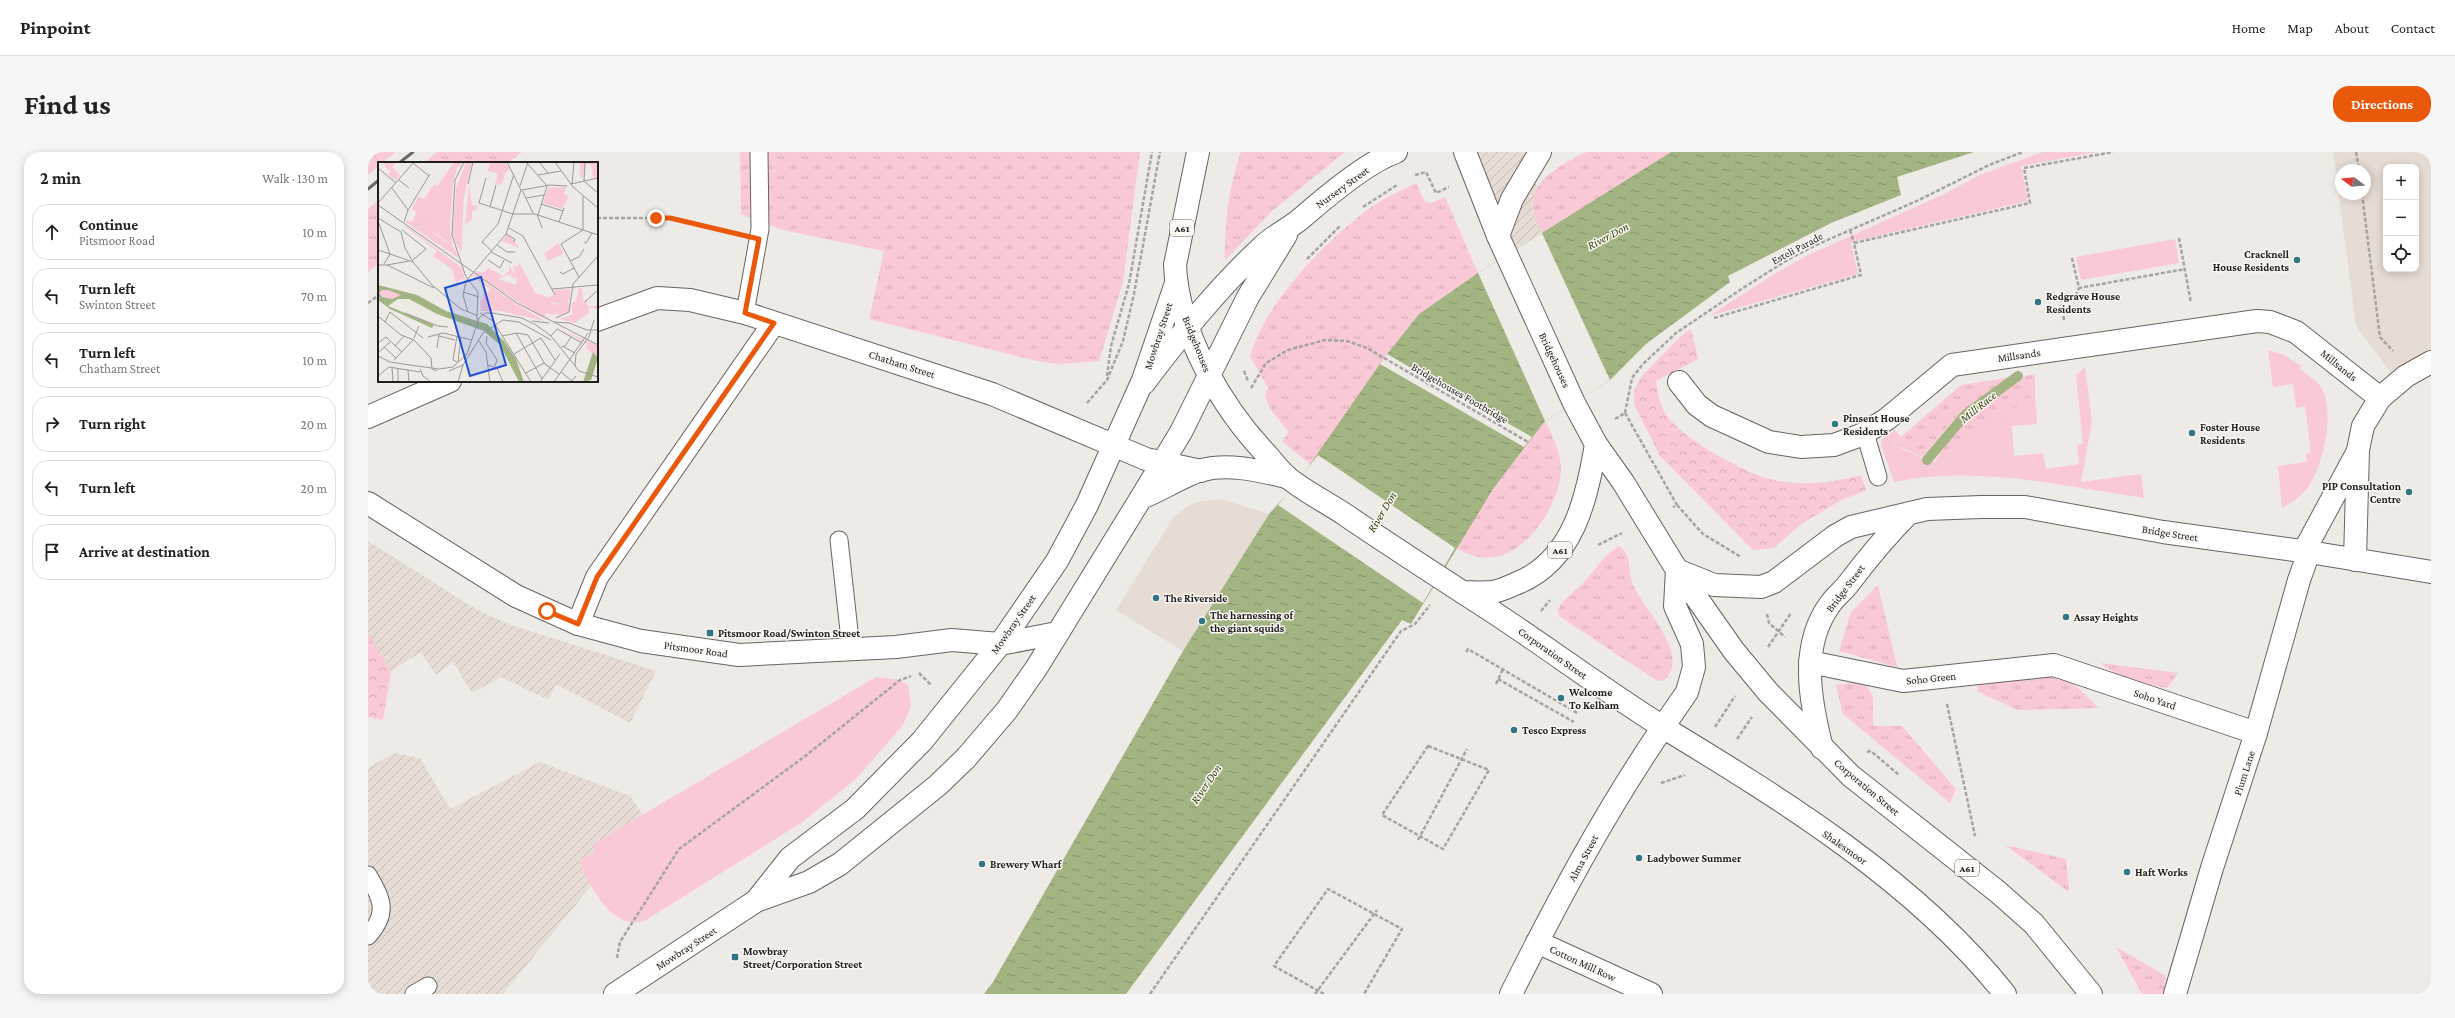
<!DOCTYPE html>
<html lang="en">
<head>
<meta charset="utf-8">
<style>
  body { margin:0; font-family:"Crimson Pro",serif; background:#f6f6f6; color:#222 }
  .controls { position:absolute; right:12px; top:12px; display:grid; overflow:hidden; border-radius:8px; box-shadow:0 2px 10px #0003 }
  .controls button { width:36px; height:36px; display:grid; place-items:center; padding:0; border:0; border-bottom:1px solid #e0e0e0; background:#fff; color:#222; font:20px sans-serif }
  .compass { position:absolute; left:1967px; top:12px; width:36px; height:36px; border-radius:50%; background:#fff; box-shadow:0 2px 10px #0003; rotate:286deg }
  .stop { position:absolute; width:12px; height:12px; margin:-9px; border:3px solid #ea580c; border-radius:50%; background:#fff }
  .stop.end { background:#ea580c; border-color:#fff; box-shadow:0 1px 4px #0008 }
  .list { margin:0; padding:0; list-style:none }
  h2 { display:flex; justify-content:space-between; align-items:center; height:52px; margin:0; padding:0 16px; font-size:17px }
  h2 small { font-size:13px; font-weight:400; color:#767676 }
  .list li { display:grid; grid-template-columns:26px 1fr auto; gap:12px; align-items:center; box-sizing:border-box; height:56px; margin:0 8px 8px; padding:0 8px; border:1px solid #e0e0e0; border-radius:16px }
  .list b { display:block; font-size:15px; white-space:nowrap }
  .list p { margin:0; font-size:13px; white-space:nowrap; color:#767676 }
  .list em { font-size:13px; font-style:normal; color:#767676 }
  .icon { flex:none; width:22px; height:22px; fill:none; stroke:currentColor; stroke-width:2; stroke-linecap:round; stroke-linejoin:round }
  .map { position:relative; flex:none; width:2063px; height:842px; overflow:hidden; border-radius:16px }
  header { display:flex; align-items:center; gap:24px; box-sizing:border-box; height:56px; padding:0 20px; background:#fff; border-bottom:1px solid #e0e0e0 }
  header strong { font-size:19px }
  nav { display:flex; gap:22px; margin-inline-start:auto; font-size:14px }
  .intro { display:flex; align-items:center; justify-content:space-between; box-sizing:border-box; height:96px; padding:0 24px }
  h1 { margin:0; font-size:28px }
  .button { padding:10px 18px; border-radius:16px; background:#ea580c; color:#fff; font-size:14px; font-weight:700 }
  main { display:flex; gap:24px; padding:0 24px }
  aside { flex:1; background:#fff; border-radius:16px; box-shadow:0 2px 10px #0003 }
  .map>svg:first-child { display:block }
  .built { fill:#e7dcd4; fill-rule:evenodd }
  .industrial { fill:url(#industrial-furrows) }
  .grass { fill:url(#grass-tufts) }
  .forest { fill:url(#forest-crowns) }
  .garden { fill:#fac9d6 }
  .water { fill:url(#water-ripples) }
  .pier { fill:#eeeae6 }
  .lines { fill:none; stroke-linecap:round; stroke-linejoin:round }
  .stream { stroke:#a2b482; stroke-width:10 }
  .service-casing { stroke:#676461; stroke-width:19 }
  .pedestrian-casing { stroke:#676461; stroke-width:24 }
  .minor-casing { stroke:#676461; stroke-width:24 }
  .tertiary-casing { stroke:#676461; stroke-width:24 }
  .secondary-casing { stroke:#676461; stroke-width:24 }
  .trunk-casing { stroke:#676461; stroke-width:24 }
  .path { stroke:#a6a4a0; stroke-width:2.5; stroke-dasharray:4 2; stroke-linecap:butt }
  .service { stroke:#fff; stroke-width:17 }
  .pedestrian { stroke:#fff; stroke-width:22 }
  .minor { stroke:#fff; stroke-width:22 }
  .tertiary { stroke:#fff; stroke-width:22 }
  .secondary { stroke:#fff; stroke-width:22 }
  .trunk { stroke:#fff; stroke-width:22 }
  .rail { stroke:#6b6967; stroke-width:3 }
  .route { stroke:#ea580c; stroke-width:5 }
  .poi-dot { fill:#327686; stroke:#fbf7f3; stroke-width:1.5 }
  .labels { text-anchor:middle; stroke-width:3; stroke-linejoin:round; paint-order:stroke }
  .shield { fill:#fbf7f3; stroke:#615f5c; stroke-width:1 }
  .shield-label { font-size:10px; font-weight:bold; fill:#1f1e1c }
  .street-label { font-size:11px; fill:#1f1e1c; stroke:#fbf7f3 }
  .poi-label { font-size:11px; font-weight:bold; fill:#1f1e1c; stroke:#fbf7f3; text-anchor:start }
  .water-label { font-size:12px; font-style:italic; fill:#324208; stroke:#fbf7f3 }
  .inset-road { fill:none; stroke:#9b9895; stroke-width:1 }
  .view { fill:#1d4ed8; fill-opacity:0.15; stroke:#1d4ed8; stroke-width:2 }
  .inset-edge { fill:none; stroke:#1f1e1c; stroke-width:2 }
</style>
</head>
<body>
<header>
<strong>Pinpoint</strong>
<nav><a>Home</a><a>Map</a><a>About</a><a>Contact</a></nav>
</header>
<div class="intro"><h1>Find us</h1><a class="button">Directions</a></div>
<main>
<aside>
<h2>2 min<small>Walk · 130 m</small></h2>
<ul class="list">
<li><svg class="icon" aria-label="ahead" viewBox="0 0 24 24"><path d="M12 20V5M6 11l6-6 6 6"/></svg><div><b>Continue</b><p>Pitsmoor Road</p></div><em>10 m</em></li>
<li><svg class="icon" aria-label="left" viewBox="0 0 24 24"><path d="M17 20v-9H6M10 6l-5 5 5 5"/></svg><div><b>Turn left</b><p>Swinton Street</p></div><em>70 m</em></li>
<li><svg class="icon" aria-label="left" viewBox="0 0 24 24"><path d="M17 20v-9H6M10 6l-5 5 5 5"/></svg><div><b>Turn left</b><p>Chatham Street</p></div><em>10 m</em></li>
<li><svg class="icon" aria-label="right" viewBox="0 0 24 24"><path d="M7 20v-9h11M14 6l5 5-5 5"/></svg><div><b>Turn right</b></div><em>20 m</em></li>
<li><svg class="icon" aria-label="left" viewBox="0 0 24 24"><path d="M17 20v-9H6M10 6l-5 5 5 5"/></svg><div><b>Turn left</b></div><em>20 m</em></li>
<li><svg class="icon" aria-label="arrive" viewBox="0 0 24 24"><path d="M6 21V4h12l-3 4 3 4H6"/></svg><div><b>Arrive at destination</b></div></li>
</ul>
</aside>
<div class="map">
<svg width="2063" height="842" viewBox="0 0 2063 842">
  <defs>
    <pattern id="industrial-furrows" width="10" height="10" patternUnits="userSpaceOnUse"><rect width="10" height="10" fill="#e7dcd4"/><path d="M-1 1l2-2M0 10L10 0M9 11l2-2" fill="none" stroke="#c6bcb5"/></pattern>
    <pattern id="grass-tufts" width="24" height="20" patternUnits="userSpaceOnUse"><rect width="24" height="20" fill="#fac9d6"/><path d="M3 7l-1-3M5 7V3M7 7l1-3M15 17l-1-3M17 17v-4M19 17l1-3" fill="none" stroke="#d6acb7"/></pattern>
    <pattern id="forest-crowns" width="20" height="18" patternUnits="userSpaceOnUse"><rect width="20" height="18" fill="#fac9d6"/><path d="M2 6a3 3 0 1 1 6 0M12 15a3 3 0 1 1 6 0" fill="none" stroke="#d6acb7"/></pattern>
    <pattern id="water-ripples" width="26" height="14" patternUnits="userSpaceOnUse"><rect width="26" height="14" fill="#a2b482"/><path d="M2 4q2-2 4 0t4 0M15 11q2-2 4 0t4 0" fill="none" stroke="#83926a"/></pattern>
  </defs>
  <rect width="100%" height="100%" fill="#eeeae6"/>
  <path class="built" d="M 1965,0 L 2063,0 L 2063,210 L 2030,230 L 1988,174 ZM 2018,15 L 2048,15 L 2048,117 L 2018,117 ZM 1973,18 L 1997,18 L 1997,42 L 1973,42 Z
    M 853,347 L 901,362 L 815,499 L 748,458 L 805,366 L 820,354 L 829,350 Z"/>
  <path class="industrial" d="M 1097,0 L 1172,0 L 1160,18 L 1170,36 L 1164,52 L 1165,60 L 1174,81 L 1139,103 Z
    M 0,389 L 106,456 L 140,472 L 288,519 L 262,571 L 188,532 L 180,548 L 133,525 L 104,541 L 85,510 L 68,523 L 53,500 L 23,519 L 0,481 Z
    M 26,601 L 52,606 L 82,657 L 172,610 L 262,644 L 275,663 L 225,692 L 227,700 L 211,708 L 223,734 L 135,842 L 0,842 L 0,616 Z"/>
  <path class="grass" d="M 69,0 L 154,0 L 140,11 L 56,11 Z
    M 372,0 L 772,0 L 755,130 L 731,209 L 691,212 L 669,209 L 501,167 L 516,99 L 415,78 L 373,62 Z
    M 873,0 L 977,0 L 904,59 L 857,108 C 856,72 861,34 873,0 Z
    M 1219,0 L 1303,0 L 1174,81 C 1171,74 1168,68 1166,61 C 1157,30 1197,10 1219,0 Z
    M 1048,31 L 1057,50 L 1063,51 L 1077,45 L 1110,121 L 1051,162 L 1016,206 L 943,313 L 914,289 L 921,280 L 903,258 L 897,243 L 900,236 L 882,204 C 899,148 956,91 1002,56 C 1016,46 1032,39 1048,31 Z
    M 11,48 L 11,111 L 0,120 L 0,57 Z
    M 1667,222 L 1667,241 L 1571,313 L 1566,311 L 1585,282 L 1600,266 L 1658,224 Z
    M 1639,226 L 1590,263 L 1554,305 L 1525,292 L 1593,233 Z
    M 1177,269 C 1185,284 1193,302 1193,319 C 1191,356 1153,413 1110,405 C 1102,404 1095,399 1087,396 L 1125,337 Z
    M 1251,394 C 1266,405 1258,419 1266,435 C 1277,459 1325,505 1295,529 L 1288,528 L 1191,464 L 1190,457 C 1197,445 1207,440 1216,430 C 1230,416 1233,405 1251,394 Z
    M 1510,433 L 1529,515 L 1471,499 L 1483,460 Z
    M 1732,511 L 1810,521 L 1799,536 L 1757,528 Z
    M 1697,524 L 1731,556 L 1650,558 L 1609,539 L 1612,528 Z
    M 1496,529 L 1505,545 L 1505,574 L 1534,574 L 1588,637 L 1582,651 L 1475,562 L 1468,533 Z
    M 1637,693 L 1698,707 L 1701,740 Z
    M 1748,795 L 1798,824 L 1795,842 L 1774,842 Z"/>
  <path class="forest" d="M 0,0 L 27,0 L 0,23 Z
    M 1323,177 L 1330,207 L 1288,229 C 1290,241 1291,251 1297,261 C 1311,285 1378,322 1405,328 C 1435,334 1464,331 1493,323 L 1498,338 L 1472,349 L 1453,360 L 1432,373 L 1406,396 L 1385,398 L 1380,393 L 1292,304 L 1266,252 L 1266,239 L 1272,226 L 1313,184 Z
    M 0,481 L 23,519 L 15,568 L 0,565 Z"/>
  <path class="garden" d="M 1675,0 L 1729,0 L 1653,14 L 1660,49 L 1483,90 L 1490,122 L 1341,164 L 1403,124 L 1438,104 L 1574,43 L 1614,22 Z
    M 1807,87 L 1811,111 L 1713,128 L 1708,105 Z
    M 1900,198 L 1914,202 L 1933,214 L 1932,217 C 1939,223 1948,228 1953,235 C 1968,259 1955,320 1936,340 C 1930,347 1922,351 1914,356 L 1910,314 L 1939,310 L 1938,302 L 1943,301 L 1937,254 L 1928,256 L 1925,232 L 1905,235 Z
    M 1717,215 L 1724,270 L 1713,330 L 1773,322 L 1776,346 C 1694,334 1609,313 1526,330 L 1513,293 L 1513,288 L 1527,278 L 1533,285 L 1525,293 L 1571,313 L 1667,241 L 1669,272 L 1644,274 L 1646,304 L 1675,301 L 1678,317 L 1711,312 L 1709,293 L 1715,292 L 1708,223 Z
    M 508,525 L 532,528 L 540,533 L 543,554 L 535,573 L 488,627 L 433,671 L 278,768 C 244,781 221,733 211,708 L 227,700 L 225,692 Z"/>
  <path class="water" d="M 1303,0 L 1606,0 L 1529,25 L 1533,43 L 1463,71 L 1360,124 L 1362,130 L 1278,192 L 1242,228 L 1177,269 L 1125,337 L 1043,472 L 1034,468 L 758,842 L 616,842 L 625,830 L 815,499 L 901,362 L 929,331 L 1016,206 L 1051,162 L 1110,121 Z"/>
  <path class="pier" d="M 1174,81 L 1242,228 L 1177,269 L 1110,121 Z
    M 1019,202 L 1067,230 L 1164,285 L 1156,295 L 1012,212 Z
    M 950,303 L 1087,396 L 1055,451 L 910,353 Z"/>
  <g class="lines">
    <path class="stream" d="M 1559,308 L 1598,262 L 1650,224"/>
    <defs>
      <path id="service" d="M 377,161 L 392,77 L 391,0
        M 1497,281 L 1510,325
        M 471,388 L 483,497
        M 0,723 C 14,747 21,761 0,784
        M 46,842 L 60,834"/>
      <path id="pedestrian" d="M 1442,510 L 1535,529 L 1686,513 L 1888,581 L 1844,716 L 1807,842"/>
      <path id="minor" d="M 1130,84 L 1144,47 L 1172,0
        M 1311,230 L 1329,253 L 1344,264 L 1401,290 L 1433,295 L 1466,293 L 1493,283 L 1519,267 L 1584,213 L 1889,169 L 1902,170 L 1928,180 L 2012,246
        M 776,231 C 813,182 850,136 894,95 C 906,83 923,76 936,64 C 959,44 999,10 1028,0
        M 773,346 L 813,280 L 880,145 L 918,83
        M 1936,399 L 1989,301
        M 1987,408 L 1990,298 L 1995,274 L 2012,246 L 2038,224 L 2063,210
        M 1309,418 L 1346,433 L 1393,435 L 1406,430 L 1467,384 L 1483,375 L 1559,357 L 1613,355 L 1657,355 L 1795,380 L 1941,400 L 2063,420
        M 210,472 L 229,425 L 406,171
        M 1888,581 L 1931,428 L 1941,400
        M 1454,596 C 1442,549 1431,493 1463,451 C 1468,444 1476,438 1481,431 C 1500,406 1519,383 1541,361
        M 1169,790 L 1283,842
        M 1143,842 C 1189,750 1237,660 1295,575"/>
      <path id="tertiary" d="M 229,168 L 289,146 L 322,148 L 377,161 L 624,242 L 778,307 L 833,319
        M 0,265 L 82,229
        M 0,351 L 148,444 L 210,472 L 273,489 L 371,503 L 528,495 L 584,488 L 632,492 L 689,481"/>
      <path id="secondary" d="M 388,749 L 422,706 L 487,657 L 554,589 L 632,492 L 689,409 L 719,353 L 775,228 L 808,131
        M 247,842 L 388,749 L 441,730 L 472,712 L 570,633 L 598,606 L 639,558 L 669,515 L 773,346 C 792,339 816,323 834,318 C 862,311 892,319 919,325"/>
      <path id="trunk" d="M 830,0 L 807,113 C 810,181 854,256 900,304 C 906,311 912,319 919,325 C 936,339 958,350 976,362 C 1023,394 1071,425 1119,456 C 1179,495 1237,539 1298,577 C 1418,650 1549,731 1637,842
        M 1097,0 L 1130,84 L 1206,251 L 1228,292 L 1255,330 L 1309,418 L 1366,499 L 1400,540 L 1483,624 L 1630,740 L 1666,772 L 1723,842
        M 1094,440 C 1103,440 1114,441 1124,440 C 1132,439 1140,435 1147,432 C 1205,410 1219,347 1228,292
        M 1295,575 L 1319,540 L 1326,515 L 1324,492 L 1307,454 L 1309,418"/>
    </defs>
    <use href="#service" class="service-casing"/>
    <use href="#pedestrian" class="pedestrian-casing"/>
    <use href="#minor" class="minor-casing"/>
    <use href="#tertiary" class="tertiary-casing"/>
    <use href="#secondary" class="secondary-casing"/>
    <use href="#trunk" class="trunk-casing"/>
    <path class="path" d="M 1988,0 L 1991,18
      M 1047,23 L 1058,20 L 1068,41 L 1081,35
      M 1994,42 L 2012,185 L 2025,199
      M 995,55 L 1029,33
      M 229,66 L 302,66 L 365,81
      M 1482,78 L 1486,91
      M 1811,86 L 1823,151
      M 1704,106 L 1711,136 L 1817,117
      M 939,107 L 972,74
      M 0,151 L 11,143
      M 1346,166 L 1493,123 L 1486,91 L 1662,51 L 1656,16 L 1745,0
      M 1696,168 L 1693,147 L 1708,143 L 1711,136
      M 876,219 L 880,229
      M 739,224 L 743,194 L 761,132 L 784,0
      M 883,236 L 898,211 L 920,198 L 957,188 L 979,189 L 999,196 L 1160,290
      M 719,251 L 739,228 L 755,189 L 766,142 L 792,0
      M 1257,261 L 1309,353 L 1305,355
      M 1257,261 L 1264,226 L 1275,212 L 1308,181 L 1375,136 L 1421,107 L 1448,93 L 1551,48 L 1621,13 L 1655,0
      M 1247,267 L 1257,261
      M 1309,353 L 1335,382 L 1373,405
      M 1230,393 L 1254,381
      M 1173,459 L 1182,448
      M 1399,462 L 1401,471 L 1417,485
      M 1400,495 L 1423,461
      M 1098,500 L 1100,497 L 1211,562
      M 551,521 L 563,533
      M 1130,527 L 1206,570
      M 1128,532 L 1135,517
      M 1579,552 L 1607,684
      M 1347,575 L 1367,544
      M 1369,587 L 1384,565
      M 1060,594 L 1121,618 L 1075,697 L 1014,663 Z
      M 1499,600 L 1503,599 L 1531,623
      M 1293,631 L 1317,623
      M 1050,688 L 1099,597
      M 249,806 L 252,790 L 311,697 L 436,605 L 532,528 L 543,524
      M 782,842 L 1033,479 L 1047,472 L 1062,453
      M 947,842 L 1009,758
      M 956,842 L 906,814 L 960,737 L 1034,777 L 996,842"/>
    <use href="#service" class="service"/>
    <use href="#pedestrian" class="pedestrian"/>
    <use href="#minor" class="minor"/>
    <use href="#tertiary" class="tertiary"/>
    <use href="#secondary" class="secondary"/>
    <use href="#trunk" class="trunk"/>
    <path class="rail" d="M 31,11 L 45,0
      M 0,37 L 11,28"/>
  </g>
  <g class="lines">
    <path class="route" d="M 179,459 L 210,472 L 229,425 L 406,171 L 377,161 L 391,87 L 302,66 L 288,66"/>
  </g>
  <g class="poi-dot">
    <circle cx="1929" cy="108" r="4"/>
    <circle cx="1670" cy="150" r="4"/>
    <circle cx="1467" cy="272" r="4"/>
    <circle cx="1824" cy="281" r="4"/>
    <circle cx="2041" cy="340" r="4"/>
    <circle cx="788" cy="446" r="4"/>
    <circle cx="1698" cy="465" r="4"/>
    <circle cx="834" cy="469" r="4"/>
    <rect x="338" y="477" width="8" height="8" rx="2"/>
    <circle cx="1193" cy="546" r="4"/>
    <circle cx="1146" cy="578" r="4"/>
    <circle cx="1271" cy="706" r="4"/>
    <circle cx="614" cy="712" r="4"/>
    <circle cx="1759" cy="720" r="4"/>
    <rect x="363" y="801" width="8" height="8" rx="2"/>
  </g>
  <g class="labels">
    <g class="shield">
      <rect x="802" y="68" width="24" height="16" rx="3"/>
      <rect x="1180" y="390" width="24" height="16" rx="3"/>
      <rect x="1587" y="708" width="24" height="16" rx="3"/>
    </g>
    <g class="shield-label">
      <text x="814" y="80">A61</text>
      <text x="1192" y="402">A61</text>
      <text x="1599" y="720">A61</text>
    </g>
    <g class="street-label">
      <text transform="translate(974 35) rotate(-36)" y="4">Nursery Street</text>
      <text transform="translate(1429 96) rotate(-28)" y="4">Esteli Parade</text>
      <text transform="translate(790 184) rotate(-72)" y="4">Mowbray Street</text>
      <text transform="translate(829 192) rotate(68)" y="4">Bridgehouses</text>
      <text transform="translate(1651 203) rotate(-8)" y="4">Millsands</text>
      <text transform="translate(1187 208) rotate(65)" y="4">Bridgehouses</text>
      <text transform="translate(534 212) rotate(18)" y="4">Chatham Street</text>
      <text transform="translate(1971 213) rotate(39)" y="4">Millsands</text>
      <text transform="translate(1092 241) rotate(30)" y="4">Bridgehouses Footbridge</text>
      <text transform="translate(1802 381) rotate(9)" y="4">Bridge Street</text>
      <text transform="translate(1477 436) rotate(-53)" y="4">Bridge Street</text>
      <text transform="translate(645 472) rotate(-55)" y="4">Mowbray Street</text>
      <text transform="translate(328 497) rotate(8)" y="4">Pitsmoor Road</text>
      <text transform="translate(1185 501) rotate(35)" y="4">Corporation Street</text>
      <text transform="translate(1563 526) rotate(-6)" y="4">Soho Green</text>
      <text transform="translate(1787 547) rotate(19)" y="4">Soho Yard</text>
      <text transform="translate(1876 621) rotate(-72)" y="4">Plum Lane</text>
      <text transform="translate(1499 635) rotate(40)" y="4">Corporation Street</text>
      <text transform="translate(1477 695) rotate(35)" y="4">Shalesmoor</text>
      <text transform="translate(1215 706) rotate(-62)" y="4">Alma Street</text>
      <text transform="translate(318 796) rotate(-33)" y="4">Mowbray Street</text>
      <text transform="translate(1215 811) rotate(25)" y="4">Cotton Mill Row</text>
    </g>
    <g class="poi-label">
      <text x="1921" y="106" text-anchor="end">Cracknell<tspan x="1921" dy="13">House Residents</tspan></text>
      <text x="1678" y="148">Redgrave House<tspan x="1678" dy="13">Residents</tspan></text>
      <text x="1475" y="270">Pinsent House<tspan x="1475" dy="13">Residents</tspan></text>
      <text x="1832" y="279">Foster House<tspan x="1832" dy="13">Residents</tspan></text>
      <text x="2033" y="338" text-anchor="end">PIP Consultation<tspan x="2033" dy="13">Centre</tspan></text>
      <text x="796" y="450">The Riverside</text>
      <text x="842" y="467">The harnessing of<tspan x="842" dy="13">the giant squids</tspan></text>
      <text x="1706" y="469">Assay Heights</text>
      <text x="350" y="485">Pitsmoor Road/Swinton Street</text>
      <text x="1201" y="544">Welcome<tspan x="1201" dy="13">To Kelham</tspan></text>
      <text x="1154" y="582">Tesco Express</text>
      <text x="1279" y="710">Ladybower Summer</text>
      <text x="622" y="716">Brewery Wharf</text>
      <text x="1767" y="724">Haft Works</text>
      <text x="375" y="803">Mowbray<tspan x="375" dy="13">Street/Corporation Street</tspan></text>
    </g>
    <g class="water-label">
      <text transform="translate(1240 84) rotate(-28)" y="4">River Don</text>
      <text transform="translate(1610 255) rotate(-39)" y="4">Mill Race</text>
      <text transform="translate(1014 360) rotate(-59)" y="4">River Don</text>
      <text transform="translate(838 632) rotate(-56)" y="4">River Don</text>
    </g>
  </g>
  <g transform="translate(10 10)">
    <rect width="220" height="220" fill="#eeeae6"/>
    <path d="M 7,0 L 18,0 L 14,5 L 22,13 L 18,18 L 10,13 L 13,10 L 7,5 ZM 88,0 L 94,0 L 86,34 L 84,75 L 75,73 L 75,68 L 78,26 ZM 80,3 L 75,22 L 72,68 L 75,84 L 62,74 L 41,64 L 36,66 L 28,60 L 29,58 L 34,60 L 39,50 L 34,47 L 41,34 L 46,37 L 52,34 L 66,20 L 75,5 ZM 91,23 L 94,43 L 99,44 L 98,49 L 94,49 L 94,57 L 87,63 ZM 180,81 L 186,91 L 170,99 L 166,92 ZM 95,112 L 140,143 L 167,159 L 122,149 L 103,149 L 102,139 L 105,138 L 105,132 L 113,128 L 94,114 ZM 201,126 L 204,126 L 205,139 L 208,138 L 211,145 L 220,143 L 220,149 L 217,146 L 211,146 L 211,151 L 197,161 L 181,157 L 194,153 L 194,141 L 198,139 ZM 192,127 L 192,138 L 189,138 L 192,146 L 189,151 L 180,154 L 176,148 L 182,145 L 181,142 L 166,138 L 158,131 L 170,135 L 176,133 L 177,128 ZM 175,164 L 220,184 L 219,196 L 208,186 L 210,182 Z" fill="#fac9d6"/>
    <path d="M 73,0 L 84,0 L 81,5 L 75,5 L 65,24 L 49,39 L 49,35 L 46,37 L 56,22 L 59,24 L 75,2 ZM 112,0 L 127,0 L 132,8 L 128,10 L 123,23 L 117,22 L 120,12 L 110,9 ZM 202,0 L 220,0 L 220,15 L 215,16 L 213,2 L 207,2 L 205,16 L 202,15 ZM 188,25 L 186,32 L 191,34 L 184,47 L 165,41 L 170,26 ZM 43,50 L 49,51 L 50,54 L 46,60 L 38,63 ZM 26,64 L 28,64 L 55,84 L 84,106 L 87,118 L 83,117 L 79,123 L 74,107 L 55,94 L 59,89 ZM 44,64 L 75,84 L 82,97 L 36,66 ZM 75,73 L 84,75 L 84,91 L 78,81 ZM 129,73 L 136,78 L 141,86 L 124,79 ZM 141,100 L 157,131 L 178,143 L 181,141 L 182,147 L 177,148 L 177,153 L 167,151 L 167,155 L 164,155 L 96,111 L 98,109 L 105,111 L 111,106 L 125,114 L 131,109 L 131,104 L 138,113 L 135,103 L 140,105 ZM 132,112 L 136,117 L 139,114 L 138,123 L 120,117 Z" fill="#fac9d6" fill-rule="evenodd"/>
    <path d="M 4,128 L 10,128 L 24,133 L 14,137 L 4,135 L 1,131 Z" fill="#fac9d6"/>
    <path d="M 0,123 L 39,133 L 68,149 L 109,162 L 126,179 L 138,197 L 146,220 L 141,220 L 122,183 L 106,169 L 59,152 L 31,137 L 20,137 L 10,144 L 56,163 L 54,166 L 12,147 L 0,138 ZM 4,128 L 10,128 L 23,133 L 14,137 L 4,135 L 1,131 ZM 215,190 L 220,196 L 213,218 L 205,220 Z" fill="#a2b482" fill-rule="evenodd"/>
    <path class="inset-road" d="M 86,0 L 77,18 L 74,73 L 88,115 L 100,130 L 99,154M 177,0 L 195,25 L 220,46M 35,1 L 51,14M 162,1 L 170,11M 207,1 L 206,19 L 220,31M 150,2 L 169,24 L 160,53M 0,6 L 18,21M 160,13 L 183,9M 108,16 L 101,41 L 135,52 L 157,52 L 220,73M 21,18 L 31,26M 90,22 L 95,0M 193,22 L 220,16M 194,22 L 196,0M 142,24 L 150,0M 14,26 L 30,48M 144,28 L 172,23 L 189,24M 144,28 L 155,51M 148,36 L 166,33M 0,41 L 36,0M 163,42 L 185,49M 0,43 L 139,141 L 220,183M 112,45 L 118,23M 159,52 L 164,66M 0,56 L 23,70 L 27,86 L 35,100 L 54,123 L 83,147 L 98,153 L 100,159M 0,59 L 12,92 L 35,100M 26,60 L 30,48 L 52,12M 181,60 L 186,46M 131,66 L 145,74 L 177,133M 24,68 L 48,87 L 35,98M 128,72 L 137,77 L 136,80M 206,80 L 208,81 L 214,71M 119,83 L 129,90 L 137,90M 0,88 L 12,92 L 6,102M 114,89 L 104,80 L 120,62 L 136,12M 113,90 L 134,101M 110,98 L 122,106 L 126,98M 192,99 L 201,95 L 206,87M 0,103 L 9,103 L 56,126M 9,103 L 31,99M 182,110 L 185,112 L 196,106M 201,115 L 183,82 L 205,68 L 205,34M 174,127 L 220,123M 85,130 L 101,135M 207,140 L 220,128M 90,150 L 85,133 L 88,119 L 128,72 L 143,28 L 129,0M 27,151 L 60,164 L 70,165M 102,151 L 115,159 L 153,220M 0,154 L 23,173 L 36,178 L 53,196 L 54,207 L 59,209M 178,156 L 191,150 L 195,122 L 220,94M 154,159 L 171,161M 7,160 L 12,150 L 45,176M 176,160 L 191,161 L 209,168 L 220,168M 138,171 L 164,217M 61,174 L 77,178M 109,174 L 108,181 L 119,198 L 117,204M 124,174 L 139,171 L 150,173 L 167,202 L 181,212M 173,174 L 179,167 L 204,181M 50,175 L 65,171 L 94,178M 36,176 L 41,164M 101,179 L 108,190 L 112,220M 0,181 L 8,175 L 24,190M 17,184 L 26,174M 6,185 L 18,196M 183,185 L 187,184 L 193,175M 186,185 L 197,191M 59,186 L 61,172M 0,191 L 12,180M 136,192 L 163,176 L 177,198M 0,194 L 12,200 L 32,203 L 61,207 L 75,205 L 89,192 L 101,156 L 107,151 L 114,151 L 144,156 L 158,163 L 173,174 L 201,209 L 220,215M 16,198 L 35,178M 79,200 L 75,198 L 79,174M 80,200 L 83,175M 110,203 L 119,206 L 125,220M 197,204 L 198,192 L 211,175 L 216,158M 14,205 L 15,220M 20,206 L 20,220M 42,207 L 45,214 L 53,220M 30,208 L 31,220M 71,209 L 85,203 L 105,171 L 125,158 L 141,160 L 173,178M 183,210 L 194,219 L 198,214M 148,211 L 166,201M 0,214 L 11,205 L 42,210M 80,220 L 85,203M 162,220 L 182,192M 176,220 L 210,171"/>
    <path class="view" d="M 103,115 L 128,203 L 92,214 L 67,126 Z"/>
    <rect width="220" height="220" class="inset-edge"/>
  </g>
</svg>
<div class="controls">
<button>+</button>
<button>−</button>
<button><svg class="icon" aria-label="locate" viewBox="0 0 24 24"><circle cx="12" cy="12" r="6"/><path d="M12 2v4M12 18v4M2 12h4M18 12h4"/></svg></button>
</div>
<svg class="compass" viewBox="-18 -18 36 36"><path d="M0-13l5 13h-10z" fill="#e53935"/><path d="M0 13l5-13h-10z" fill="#767676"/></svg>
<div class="stop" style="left:179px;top:459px"></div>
<div class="stop end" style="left:288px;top:66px"></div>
</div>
</main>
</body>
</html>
